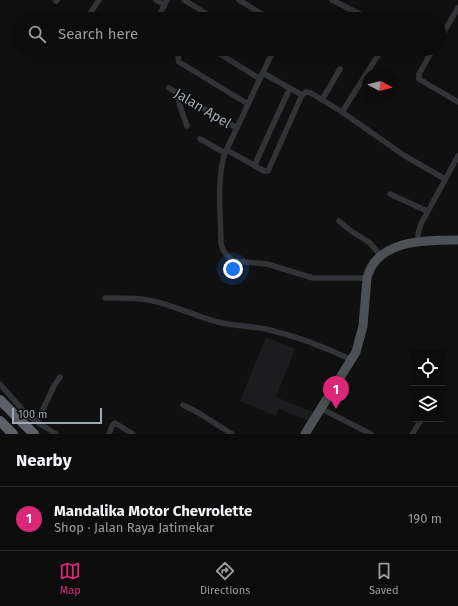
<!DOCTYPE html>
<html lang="en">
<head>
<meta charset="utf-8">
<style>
  body { margin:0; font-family:"Fira Sans",sans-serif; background:#151516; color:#f1f3f6 }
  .controls { position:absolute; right:12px; bottom:12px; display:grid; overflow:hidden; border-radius:4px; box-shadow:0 2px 10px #0003 }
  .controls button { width:36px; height:36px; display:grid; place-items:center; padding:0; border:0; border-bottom:1px solid #2c2c2e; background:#0c0c0d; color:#f1f3f6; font:20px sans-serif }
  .compass { position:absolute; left:362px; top:68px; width:36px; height:36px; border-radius:50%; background:#0c0c0d; box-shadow:0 2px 10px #0003; rotate:97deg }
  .scale { position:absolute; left:12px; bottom:10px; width:90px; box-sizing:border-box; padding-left:4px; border:2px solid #a0a9b3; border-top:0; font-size:11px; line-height:14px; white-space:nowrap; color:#a0a9b3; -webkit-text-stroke:3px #0b0b0c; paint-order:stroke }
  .you { position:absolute; left:233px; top:269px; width:14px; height:14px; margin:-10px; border:3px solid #fff; border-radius:50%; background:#1a73e8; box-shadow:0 0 0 6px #1a73e833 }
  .badge { display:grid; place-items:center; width:26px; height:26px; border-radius:50%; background:#db2777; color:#fff; font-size:13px; font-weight:700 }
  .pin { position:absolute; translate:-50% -33px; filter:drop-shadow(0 1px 2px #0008) }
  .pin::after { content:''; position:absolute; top:21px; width:14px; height:12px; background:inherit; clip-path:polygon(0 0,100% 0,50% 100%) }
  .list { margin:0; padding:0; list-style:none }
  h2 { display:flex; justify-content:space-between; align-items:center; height:52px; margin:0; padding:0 16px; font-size:17px }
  h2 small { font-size:13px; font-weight:400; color:#9a9b9d }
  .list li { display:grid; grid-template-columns:26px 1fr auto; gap:12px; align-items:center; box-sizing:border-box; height:64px; padding:0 16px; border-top:1px solid #2c2c2e }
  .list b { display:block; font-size:15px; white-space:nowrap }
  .list p { margin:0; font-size:13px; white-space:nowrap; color:#9a9b9d }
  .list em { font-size:13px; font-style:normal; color:#9a9b9d }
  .icon { flex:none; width:22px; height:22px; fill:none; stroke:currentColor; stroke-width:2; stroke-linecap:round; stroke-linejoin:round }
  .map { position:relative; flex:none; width:458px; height:434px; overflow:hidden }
  .search { position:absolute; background:#0c0c0d; box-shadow:0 2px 10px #0003; left:12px; right:12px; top:12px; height:44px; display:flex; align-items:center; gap:10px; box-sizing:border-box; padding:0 14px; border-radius:22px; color:#9a9b9d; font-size:15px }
  .sheet { height:116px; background:#0c0c0d }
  nav { display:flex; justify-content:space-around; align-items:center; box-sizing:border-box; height:56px; border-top:1px solid #2c2c2e; background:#0c0c0d; font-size:11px; color:#9a9b9d }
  nav a { display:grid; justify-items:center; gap:2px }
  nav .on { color:#db2777 }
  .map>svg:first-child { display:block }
  .built { fill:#1c1c1e }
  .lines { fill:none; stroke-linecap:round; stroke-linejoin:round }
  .minor { stroke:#313336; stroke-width:5.5 }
  .primary { stroke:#4d5055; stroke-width:9 }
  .motorway { stroke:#5d6167; stroke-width:10 }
  .labels { text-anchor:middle; stroke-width:3; stroke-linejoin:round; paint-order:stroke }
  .street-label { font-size:14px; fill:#a0a9b3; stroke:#0b0b0c }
</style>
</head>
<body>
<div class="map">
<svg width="458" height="434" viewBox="0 0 458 434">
  <rect width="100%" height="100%" fill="#101011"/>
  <path class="built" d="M 266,337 L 295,349 L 276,397 L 315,413 L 311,422 L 279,409 L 276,416 L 240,401 Z"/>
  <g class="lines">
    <path class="minor" d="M 156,0 L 164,5
      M 184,0 L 215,19
      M 239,0 L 270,19
      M 332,0 L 370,19
      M 56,1 L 57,0
      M 89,15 L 99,0
      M 163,19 L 159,16 L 167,0
      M 439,40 L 458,8
      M 181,49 C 179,54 177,57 179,62 L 248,104
      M 212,49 L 260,79
      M 265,49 L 272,53
      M 274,49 L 225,153 C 216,181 221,215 221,244 C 223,252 227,257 234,261 L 267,264 L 313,278 L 367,278
      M 418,49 L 429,56 L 419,74 L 419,79 L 458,102
      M 429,56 L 433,49
      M 263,73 L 302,95
      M 169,88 L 177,93 L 237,128
      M 177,93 L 180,106 L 187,126
      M 302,95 L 306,92 L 311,93 L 342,112 L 405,156 L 445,179
      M 322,100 L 340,69
      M 342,112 L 382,49
      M 200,139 L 225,153
      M 227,150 L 264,171 L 268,171 L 302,95
      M 254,166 L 290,88
      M 390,194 L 427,211
      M 339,221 L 351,231 L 370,243 L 380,255
      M 418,241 L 418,234 L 421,224 L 458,156
      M 105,298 C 120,298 134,297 148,300 C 172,304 194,316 218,322 C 234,326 250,326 266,329 C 296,336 325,347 352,360
      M 0,384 L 27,415 L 37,422 L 56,434
      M 183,405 L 197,412 L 232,434
      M 320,408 L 371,434
      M 37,422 L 54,386 L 60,377
      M 109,434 L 112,426 L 115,423 L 133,434
      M 412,434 L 422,419"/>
    <path class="primary" d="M 305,434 L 356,352 L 363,326 L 367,278 C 377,239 426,240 458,240"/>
    <path class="motorway" d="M 0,400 L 34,434
      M 0,421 L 13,434"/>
  </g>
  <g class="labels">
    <g class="street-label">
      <text transform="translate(203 108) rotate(31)" y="5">Jalan Apel</text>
    </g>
  </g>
</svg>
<div class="controls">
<button><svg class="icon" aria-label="locate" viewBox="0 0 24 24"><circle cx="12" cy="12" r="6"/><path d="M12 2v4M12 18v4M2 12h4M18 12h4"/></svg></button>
<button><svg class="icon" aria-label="layers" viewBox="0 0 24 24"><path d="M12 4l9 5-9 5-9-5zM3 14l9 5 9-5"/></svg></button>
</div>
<svg class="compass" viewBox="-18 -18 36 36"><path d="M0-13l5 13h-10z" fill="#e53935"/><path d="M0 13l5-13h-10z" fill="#9a9b9d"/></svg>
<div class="scale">100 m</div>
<div class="you"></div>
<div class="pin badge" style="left:336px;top:409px">1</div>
<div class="search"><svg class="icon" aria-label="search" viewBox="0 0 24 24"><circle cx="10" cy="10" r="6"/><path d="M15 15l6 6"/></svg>Search here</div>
</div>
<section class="sheet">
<h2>Nearby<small></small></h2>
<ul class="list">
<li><span class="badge">1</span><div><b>Mandalika Motor Chevrolette</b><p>Shop · Jalan Raya Jatimekar</p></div><em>190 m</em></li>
</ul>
</section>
<nav>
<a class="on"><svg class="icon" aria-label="map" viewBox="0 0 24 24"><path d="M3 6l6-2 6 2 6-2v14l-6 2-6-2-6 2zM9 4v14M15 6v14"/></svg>Map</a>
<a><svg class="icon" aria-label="directions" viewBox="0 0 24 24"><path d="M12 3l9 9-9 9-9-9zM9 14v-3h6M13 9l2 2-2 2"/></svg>Directions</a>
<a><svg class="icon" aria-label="saved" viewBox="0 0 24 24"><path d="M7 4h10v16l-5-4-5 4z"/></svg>Saved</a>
</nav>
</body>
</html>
